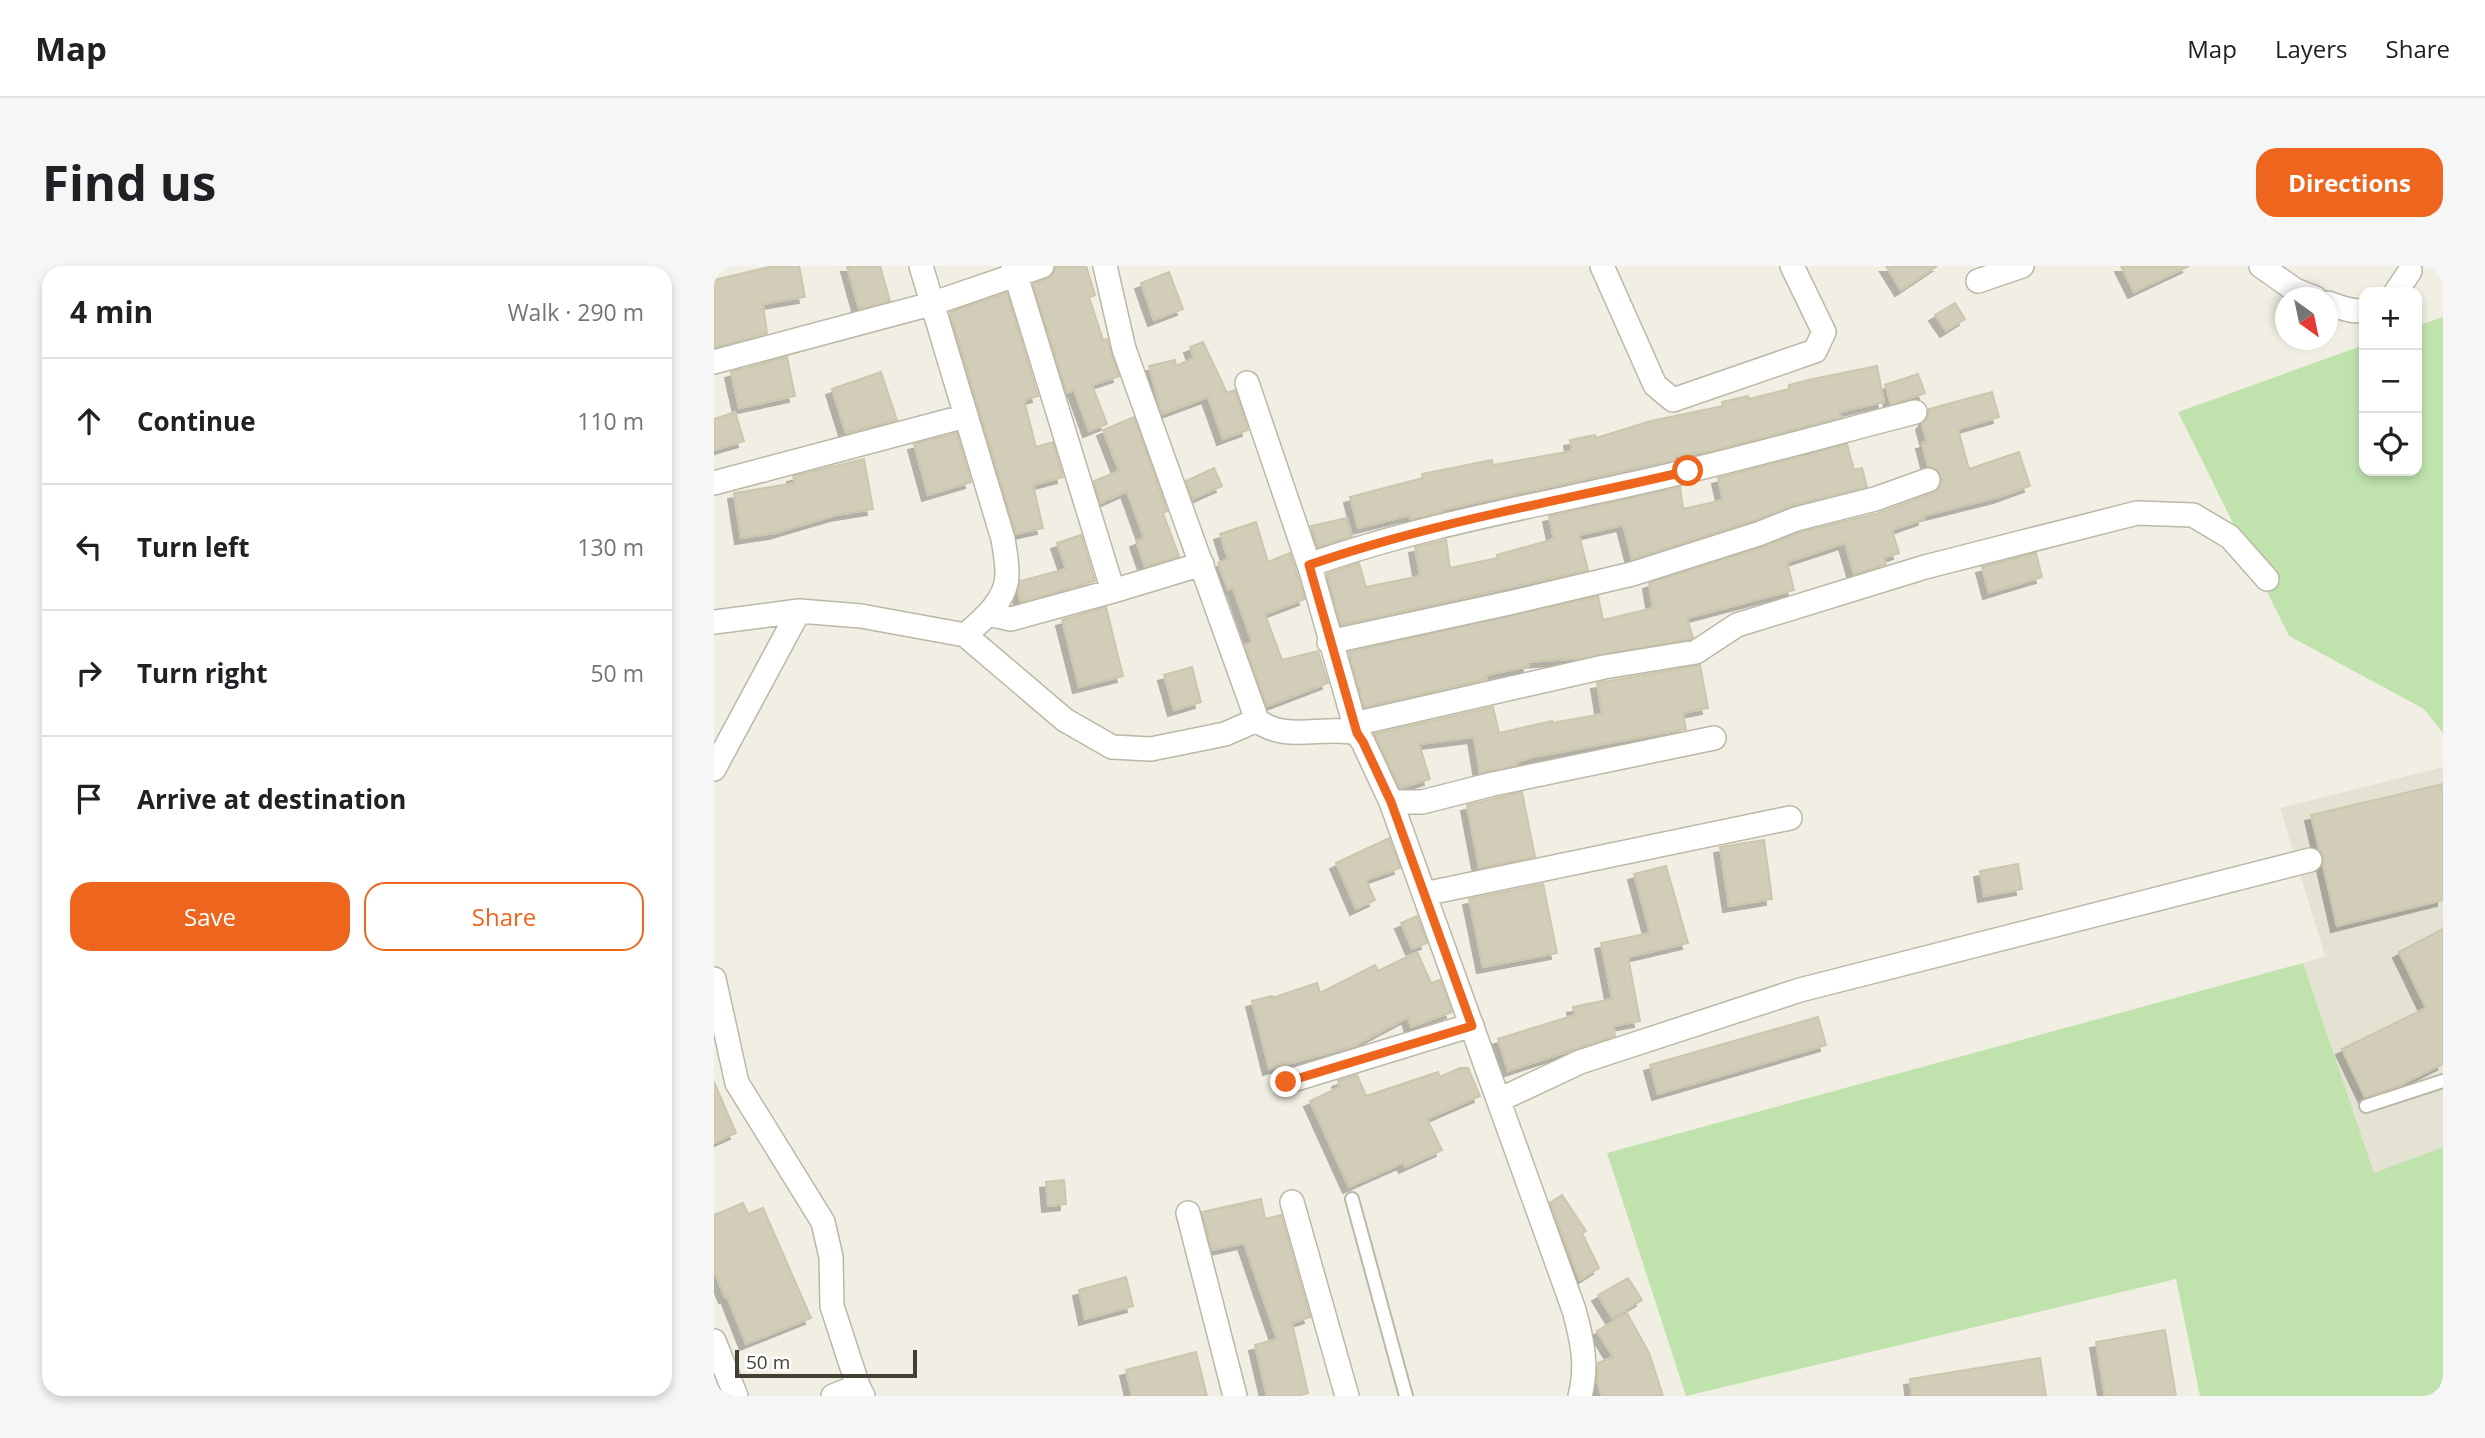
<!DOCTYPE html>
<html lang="en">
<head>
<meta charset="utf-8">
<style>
  body { margin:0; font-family:"Open Sans",sans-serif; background:#f6f6f6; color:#202124 }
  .controls { position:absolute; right:21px; top:21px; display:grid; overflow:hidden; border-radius:14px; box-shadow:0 4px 10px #0003 }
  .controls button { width:63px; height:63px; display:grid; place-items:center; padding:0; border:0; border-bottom:2px solid #e0e0e0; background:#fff; color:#202124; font:35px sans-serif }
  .compass { position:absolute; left:1561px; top:21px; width:63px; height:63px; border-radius:50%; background:#fff; box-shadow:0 4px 10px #0003; rotate:147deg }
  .scale { position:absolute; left:21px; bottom:18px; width:182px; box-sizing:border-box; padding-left:7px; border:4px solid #423f34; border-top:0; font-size:19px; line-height:24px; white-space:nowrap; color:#423f34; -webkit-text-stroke:5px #fff; paint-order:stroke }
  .stop { position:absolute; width:21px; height:21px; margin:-16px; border:5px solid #ee651d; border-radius:50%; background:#fff }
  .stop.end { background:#ee651d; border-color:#fff; box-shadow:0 2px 7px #0008 }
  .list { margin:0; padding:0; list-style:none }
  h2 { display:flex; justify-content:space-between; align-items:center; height:91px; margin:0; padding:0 28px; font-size:30px }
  h2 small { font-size:23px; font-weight:400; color:#757577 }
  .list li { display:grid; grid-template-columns:46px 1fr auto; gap:21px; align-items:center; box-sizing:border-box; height:126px; padding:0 28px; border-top:2px solid #e0e0e0 }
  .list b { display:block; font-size:26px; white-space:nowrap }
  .list em { font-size:23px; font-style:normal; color:#757577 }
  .actions { display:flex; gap:14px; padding:21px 28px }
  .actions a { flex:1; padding:16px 0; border:2px solid #ee651d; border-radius:21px; text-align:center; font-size:24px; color:#ee651d }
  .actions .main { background:#ee651d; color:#fff }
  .icon { flex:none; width:38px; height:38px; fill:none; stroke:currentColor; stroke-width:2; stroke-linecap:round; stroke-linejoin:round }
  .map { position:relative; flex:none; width:1729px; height:1130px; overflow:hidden; border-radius:21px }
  header { display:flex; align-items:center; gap:42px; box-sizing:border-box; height:98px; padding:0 35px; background:#fff; border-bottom:2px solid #e0e0e0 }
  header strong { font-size:33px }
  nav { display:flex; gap:38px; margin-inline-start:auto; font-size:24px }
  .intro { display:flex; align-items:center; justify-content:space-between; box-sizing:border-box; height:168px; padding:0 42px }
  h1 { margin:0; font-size:49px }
  .button { padding:18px 32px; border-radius:21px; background:#ee651d; color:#fff; font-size:24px; font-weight:700 }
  main { display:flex; gap:42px; padding:0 42px }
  aside { flex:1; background:#fff; border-radius:21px; box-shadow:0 4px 10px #0003 }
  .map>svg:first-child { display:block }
  .residential { fill:#e4e2d2 }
  .green { fill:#c0e3ae }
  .building { fill:#d1cdb9; stroke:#ccc6ad; stroke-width:2; filter:url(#shadow) }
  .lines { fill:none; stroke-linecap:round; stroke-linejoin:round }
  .lane-casing { stroke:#bbb8a7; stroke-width:16 }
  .street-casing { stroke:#bbb8a7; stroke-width:26 }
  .lane { stroke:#fff; stroke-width:12 }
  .street { stroke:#fff; stroke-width:23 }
  .route { stroke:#ee651d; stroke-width:9 }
</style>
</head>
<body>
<header>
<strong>Map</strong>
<nav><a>Map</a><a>Layers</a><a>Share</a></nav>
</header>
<div class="intro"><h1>Find us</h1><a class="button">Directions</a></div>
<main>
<aside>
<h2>4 min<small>Walk · 290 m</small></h2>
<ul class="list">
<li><svg class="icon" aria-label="ahead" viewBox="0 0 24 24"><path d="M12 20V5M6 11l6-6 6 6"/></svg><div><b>Continue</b></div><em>110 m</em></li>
<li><svg class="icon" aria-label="left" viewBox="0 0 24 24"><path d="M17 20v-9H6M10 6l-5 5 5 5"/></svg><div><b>Turn left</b></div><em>130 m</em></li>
<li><svg class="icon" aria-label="right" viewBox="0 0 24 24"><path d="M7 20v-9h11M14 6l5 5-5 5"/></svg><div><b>Turn right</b></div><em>50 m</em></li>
<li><svg class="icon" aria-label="arrive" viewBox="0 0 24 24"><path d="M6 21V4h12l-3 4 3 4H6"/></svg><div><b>Arrive at destination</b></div></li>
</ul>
<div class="actions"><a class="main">Save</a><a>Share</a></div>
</aside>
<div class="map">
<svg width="1729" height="1130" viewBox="0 0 1729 1130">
  <defs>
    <filter id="shadow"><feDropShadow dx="-6" dy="6" stdDeviation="0" flood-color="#0004"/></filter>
  </defs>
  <rect width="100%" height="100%" fill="#f1efe3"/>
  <path class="residential" d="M 1729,501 L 1729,881 L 1660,908 L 1589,697 L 1611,690 L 1566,542 Z"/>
  <path class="green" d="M 1729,51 L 1729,467 L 1710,443 L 1575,370 L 1464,146 L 1650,79 L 1650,205 L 1703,205 L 1703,60 Z
    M 1589,697 L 1660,907 L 1729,881 L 1729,1130 L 1486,1130 L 1462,1013 L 972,1130 L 893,887 Z"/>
  <path class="building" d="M 59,0 L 85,0 L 91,31 L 49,38 L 53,67 L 0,82 L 0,14 Z
    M 133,0 L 166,0 L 176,35 L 145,43 Z
    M 342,0 L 372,0 L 381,29 L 375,31 L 389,74 L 393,73 L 405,110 L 378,119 L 393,158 L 375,165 L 360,124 L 353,127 L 319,18 L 338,10 Z
    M 1172,0 L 1223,0 L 1187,24 Z
    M 1407,0 L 1475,0 L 1420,26 Z
    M 455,6 L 469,43 L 440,54 L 427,17 Z
    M 293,27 L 324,130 L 310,134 L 322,181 L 339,176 L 349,211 L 319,219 L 329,262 L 302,268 L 236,46 Z
    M 1241,37 L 1251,53 L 1232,65 L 1221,49 Z
    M 489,76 L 513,127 L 521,124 L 534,164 L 509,173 L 494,131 L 448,148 L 435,100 L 461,94 L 462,100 L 480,92 L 476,81 Z
    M 73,91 L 81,130 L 25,142 L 17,106 Z
    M 1163,100 L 1170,136 L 1125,146 L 1127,151 L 999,185 L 961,190 L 961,194 L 946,197 L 727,244 L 728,246 L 697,254 L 696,249 L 644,262 L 636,231 L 709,212 L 708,208 L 778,194 L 779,199 L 858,185 L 856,174 L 881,169 L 882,172 L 937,155 L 1009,140 L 1008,136 L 1034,130 L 1035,133 L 1075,123 L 1075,119 L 1099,113 Z
    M 167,106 L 183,154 L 132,167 L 118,123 Z
    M 1204,108 L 1211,127 L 1177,138 L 1171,119 Z
    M 1278,126 L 1285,151 L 1244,163 L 1255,203 L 1305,186 L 1316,220 L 1285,231 L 1209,250 L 1210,253 L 1178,264 L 1185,287 L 1170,292 L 1172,298 L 1140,308 L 1131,277 L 1073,296 L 1080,324 L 973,352 L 979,372 L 977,373 L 868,392 L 814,396 L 815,400 L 772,409 L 773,413 L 650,441 L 635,386 L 884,330 L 889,354 L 939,342 L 935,317 L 1048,281 L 1086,266 L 1165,247 L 1219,227 L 1225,222 L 1228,216 L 1224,204 L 1214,200 L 1208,177 L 1213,176 L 1208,158 L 1214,150 L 1215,143 Z
    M 21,146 L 30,175 L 0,184 L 0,153 Z
    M 420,151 L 453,245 L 449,247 L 465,290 L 431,301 L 422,275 L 430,272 L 413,225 L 386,237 L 380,215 L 405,205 L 389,164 Z
    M 243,167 L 257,216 L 214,229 L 200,178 Z
    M 1133,178 L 1140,204 L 1148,202 L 1153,221 L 1078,239 L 1039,255 L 918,293 L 909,259 L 865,269 L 874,304 L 627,359 L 613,308 L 645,297 L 652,321 L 706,310 L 701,281 L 732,274 L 736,302 L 784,292 L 783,289 L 840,273 L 835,250 L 966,221 L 969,243 L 1009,234 L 1004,212 Z
    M 150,193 L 159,243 L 122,249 L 61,267 L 27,272 L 20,227 L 81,217 L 79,210 Z
    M 500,202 L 508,220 L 479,233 L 472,215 Z
    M 633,252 L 638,270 L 604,281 L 597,260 Z
    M 542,256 L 554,296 L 576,287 L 591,333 L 551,348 L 568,394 L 604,385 L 614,417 L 553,440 L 531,379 L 538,376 L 519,322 L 514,324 L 504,297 L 514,293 L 506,268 Z
    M 367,269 L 381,315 L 307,336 L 304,325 L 306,315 L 352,303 L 343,277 Z
    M 1322,287 L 1328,311 L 1275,327 L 1268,301 Z
    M 392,341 L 409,410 L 365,421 L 348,354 Z
    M 986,399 L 994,442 L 969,447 L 972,463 L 819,491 L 802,496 L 803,499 L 766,507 L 760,471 L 705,478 L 716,513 L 686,522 L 660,468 L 779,441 L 785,467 L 838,455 L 838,457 L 888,448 L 883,417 Z
    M 478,401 L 487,436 L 460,444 L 450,409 Z
    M 1729,518 L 1729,634 L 1623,660 L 1609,599 L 1610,591 L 1605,583 L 1597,549 Z
    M 808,526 L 821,591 L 765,602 L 753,539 Z
    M 675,572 L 686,602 L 652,614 L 661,634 L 642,643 L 622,597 Z
    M 1050,574 L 1058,633 L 1015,640 L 1006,581 Z
    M 1304,598 L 1308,623 L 1270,630 L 1266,605 Z
    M 952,600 L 974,677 L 914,691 L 926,755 L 899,760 L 901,770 L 794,805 L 784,773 L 861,749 L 859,741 L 898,733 L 887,677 L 936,667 L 920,608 Z
    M 829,618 L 843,687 L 769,701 L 755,633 Z
    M 703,650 L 713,677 L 698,683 L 687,657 Z
    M 1729,663 L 1729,798 L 1682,821 L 1651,831 L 1628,783 L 1712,742 L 1685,686 Z
    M 703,686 L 717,717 L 726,714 L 738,746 L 697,761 L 694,751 L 640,780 L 555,803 L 538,735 L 558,730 L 558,732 L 603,717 L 606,727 L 661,699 L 664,705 Z
    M 1104,751 L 1112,779 L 944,828 L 936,799 Z
    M 746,802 L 754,802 L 766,830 L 713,853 L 728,884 L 691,901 L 689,897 L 635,921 L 596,835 L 626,821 L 624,815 L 643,809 L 652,830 L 724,806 L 726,811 Z
    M 0,816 L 22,867 L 0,877 Z
    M 350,914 L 352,938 L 334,940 L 332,916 Z
    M 848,929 L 872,965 L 868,967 L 885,1002 L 866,1014 L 836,937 Z
    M 547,933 L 551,953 L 567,949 L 596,1051 L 578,1057 L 594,1127 L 583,1130 L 553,1130 L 541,1079 L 563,1073 L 530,977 L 498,984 L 488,946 Z
    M 29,937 L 34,948 L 49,942 L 97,1052 L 32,1078 L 13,1030 L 11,1031 L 0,1004 L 0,949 Z
    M 412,1011 L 419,1040 L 371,1053 L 365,1024 Z
    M 914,1012 L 928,1034 L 898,1052 L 884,1029 Z
    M 913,1047 L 935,1087 L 949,1130 L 888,1130 L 883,1115 L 884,1097 L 899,1091 L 883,1065 Z
    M 1451,1064 L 1462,1130 L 1391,1130 L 1382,1076 Z
    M 482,1086 L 493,1130 L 418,1130 L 412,1104 Z
    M 1326,1092 L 1332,1130 L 1198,1130 L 1196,1113 Z"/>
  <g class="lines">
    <defs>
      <path id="lane" d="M 1652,840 L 1729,815
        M 638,933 L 692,1130"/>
      <path id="street" d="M 207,0 L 289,273 C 291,284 293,296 293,307 C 294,333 269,354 251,369
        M 299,0 L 399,325 L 488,298
        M 391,0 L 410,83 L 543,454 C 570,477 611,459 643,467
        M 888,0 L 941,119 L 959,134 L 1101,85 L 1110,66 L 1078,0
        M 1547,0 L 1581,24 L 1601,32
        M 1264,15 L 1308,0
        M 1682,26 L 1696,5
        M 1614,37 C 1625,41 1639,47 1650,44
        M 0,96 L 217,38 L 328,0
        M 533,117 L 598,308 L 643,467 L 649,476 L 677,536 L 860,1044 C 868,1073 874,1100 866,1130
        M 0,217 L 252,150
        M 595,299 C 699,262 805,243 913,219 C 1010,198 1105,171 1201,146
        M 274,348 L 297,353 L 399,325
        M 0,356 L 85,345 L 147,350 L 251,369 L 351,454 L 398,481 L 437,483 L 511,468 L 543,454
        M 615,376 L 795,337 L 918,308 L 1044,268 L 1082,253 L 1161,233 L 1214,214
        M 640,458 L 890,401 L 982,386 L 1023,359 L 1211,301 L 1423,247 L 1479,249 L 1516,271 L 1553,313
        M 0,503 L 85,345
        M 677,536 L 708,536 L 779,518 L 1000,472
        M 710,628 L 1076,552
        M 0,713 L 23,817 L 109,956 L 117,991 L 118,1040 L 144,1120 L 149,1130
        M 572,816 L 758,759
        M 785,834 L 866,796 L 1086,724 L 1596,594
        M 578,936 L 633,1130
        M 474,947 L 521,1130
        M 0,1075 L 22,1130
        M 119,1130 L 144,1120"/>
    </defs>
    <use href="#lane" class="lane-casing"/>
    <use href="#street" class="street-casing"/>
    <use href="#lane" class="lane"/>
    <use href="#street" class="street"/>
  </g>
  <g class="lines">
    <path class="route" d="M 572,816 L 758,760 L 677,536 L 649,476 L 643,467 L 595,299 C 718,256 847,235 974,205"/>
  </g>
</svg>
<div class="controls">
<button>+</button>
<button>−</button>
<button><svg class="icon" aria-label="locate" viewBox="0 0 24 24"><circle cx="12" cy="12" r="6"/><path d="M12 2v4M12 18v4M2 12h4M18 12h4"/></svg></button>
</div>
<svg class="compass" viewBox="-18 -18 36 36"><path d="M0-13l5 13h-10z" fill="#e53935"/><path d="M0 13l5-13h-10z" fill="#757577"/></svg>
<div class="scale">50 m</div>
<div class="stop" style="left:974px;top:205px"></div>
<div class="stop end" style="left:572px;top:816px"></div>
</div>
</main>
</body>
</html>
